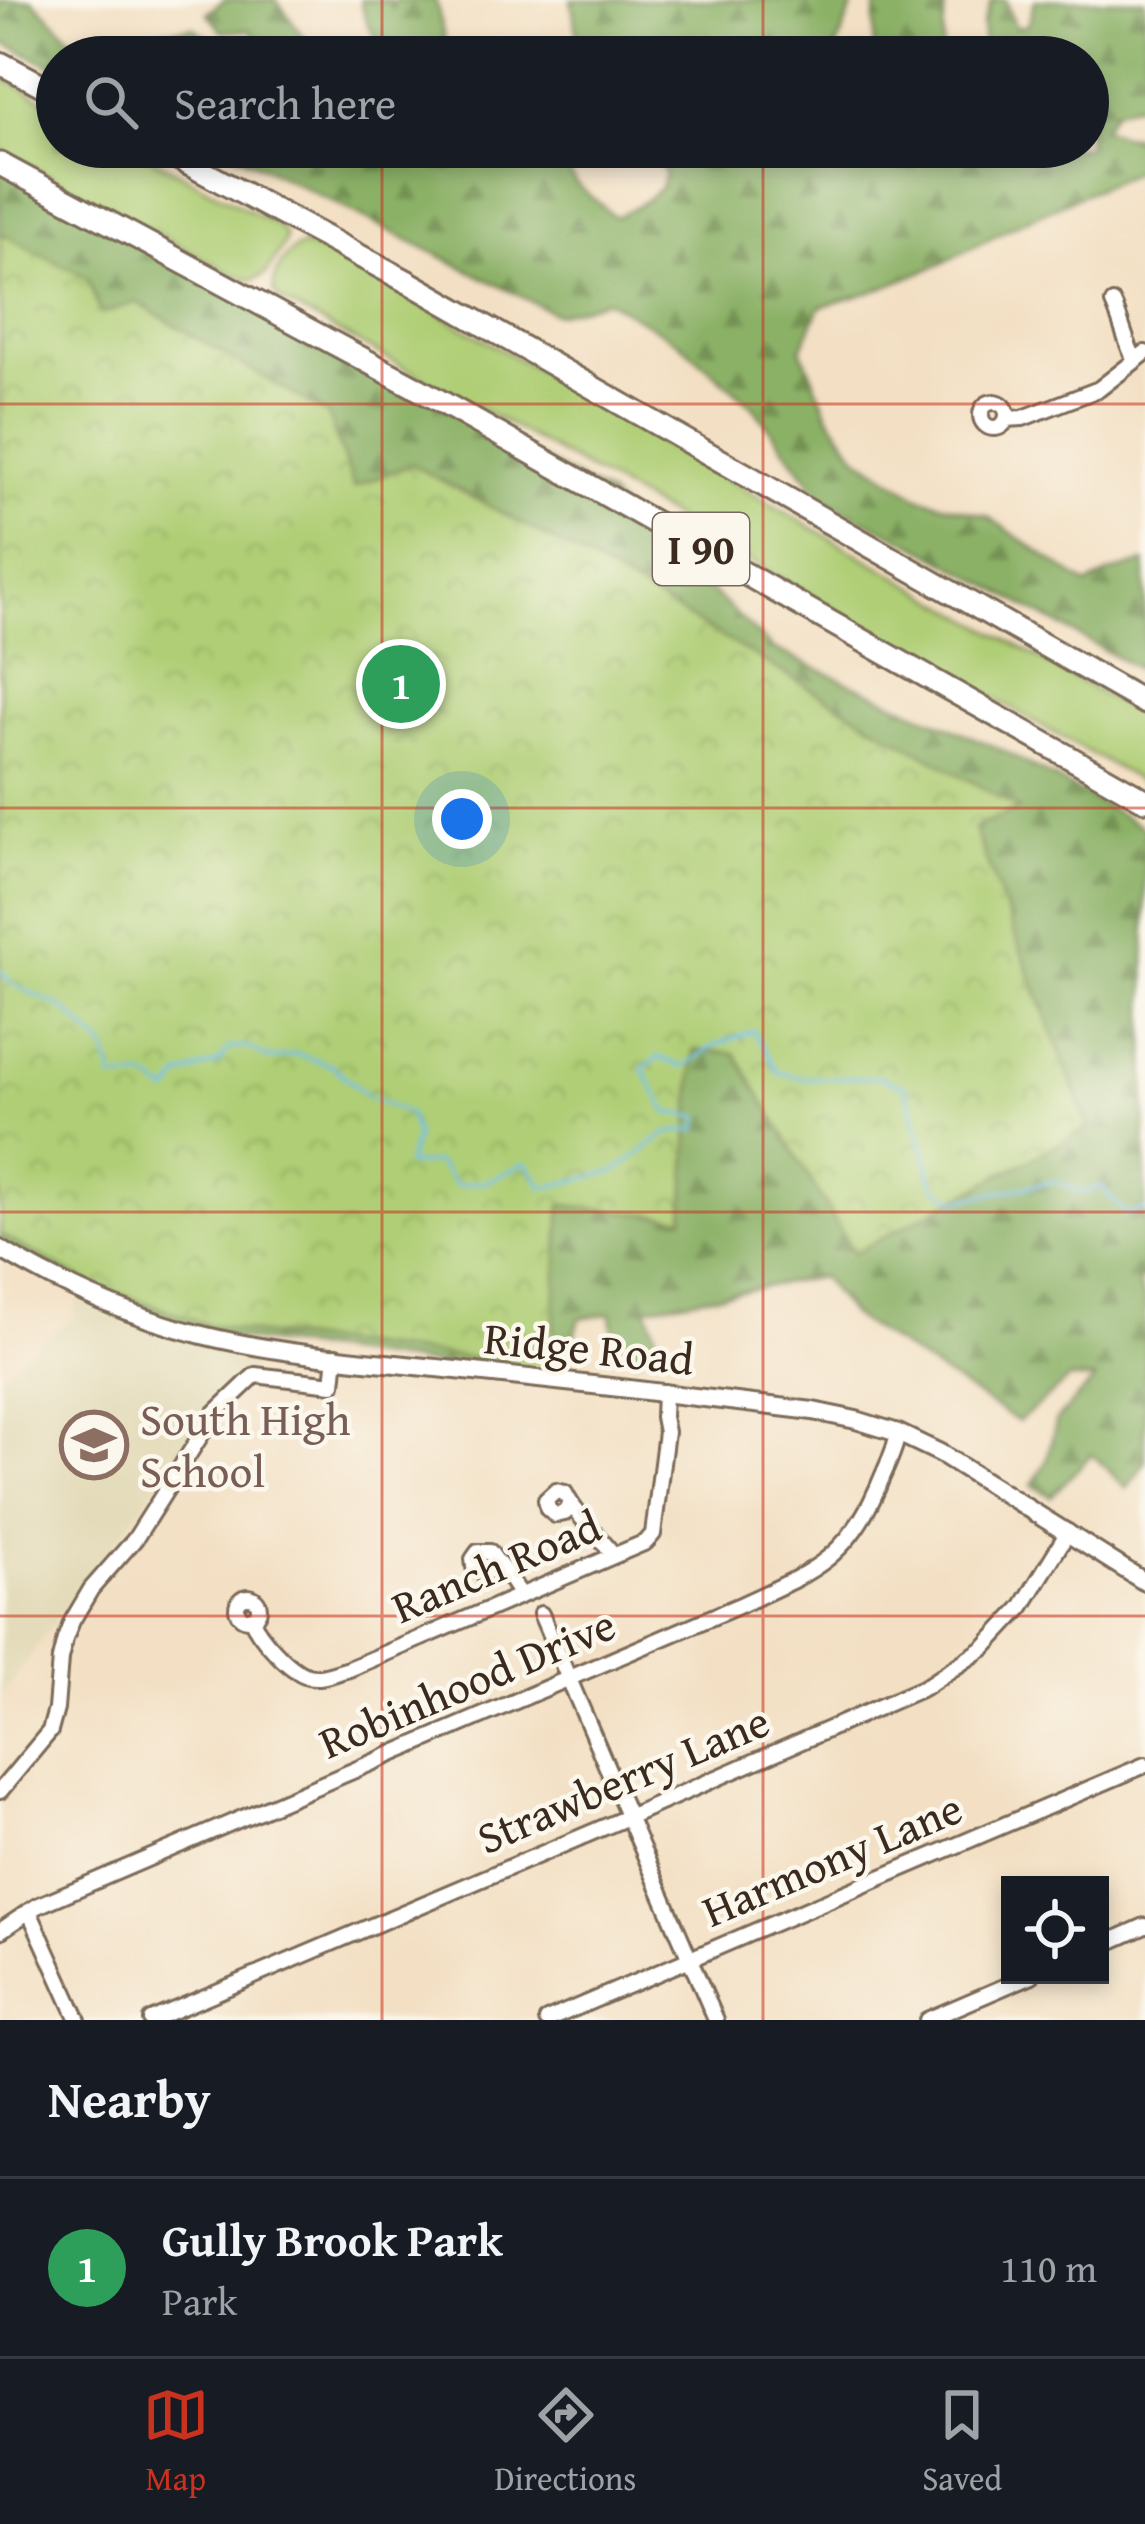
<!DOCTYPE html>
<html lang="en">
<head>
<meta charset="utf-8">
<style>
  body { margin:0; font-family:"Gentium Book Plus",serif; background:#20242c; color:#f1f3f6 }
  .controls { position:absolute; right:36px; bottom:36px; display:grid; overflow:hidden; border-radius:0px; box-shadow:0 6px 18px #0003 }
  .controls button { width:108px; height:108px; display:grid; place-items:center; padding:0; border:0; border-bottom:3px solid #363941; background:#171b24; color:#f1f3f6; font:60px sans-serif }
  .you { position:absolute; left:462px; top:819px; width:42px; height:42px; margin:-30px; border:9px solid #fff; border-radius:50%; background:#1a73e8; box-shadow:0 0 0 18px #1a73e833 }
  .badge { display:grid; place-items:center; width:78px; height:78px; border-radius:50%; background:#c8321e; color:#fff; font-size:39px; font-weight:700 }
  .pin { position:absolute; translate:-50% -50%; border:6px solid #fff; box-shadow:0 3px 12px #0006 }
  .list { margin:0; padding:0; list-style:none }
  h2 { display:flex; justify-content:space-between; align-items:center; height:156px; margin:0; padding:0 48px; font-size:51px }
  h2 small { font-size:39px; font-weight:400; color:#9ea1a6 }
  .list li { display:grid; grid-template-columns:78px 1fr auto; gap:36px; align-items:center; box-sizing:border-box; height:180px; padding:0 48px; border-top:3px solid #363941 }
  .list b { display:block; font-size:45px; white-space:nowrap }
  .list p { margin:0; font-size:39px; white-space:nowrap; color:#9ea1a6 }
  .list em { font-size:39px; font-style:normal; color:#9ea1a6 }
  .icon { flex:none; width:66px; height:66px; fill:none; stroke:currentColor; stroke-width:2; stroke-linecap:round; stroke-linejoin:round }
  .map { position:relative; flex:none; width:1145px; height:2020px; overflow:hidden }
  .search { position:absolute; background:#171b24; box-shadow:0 6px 18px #0003; left:36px; right:36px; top:36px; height:132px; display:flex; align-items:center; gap:30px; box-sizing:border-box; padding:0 42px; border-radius:66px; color:#9ea1a6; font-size:45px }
  .sheet { height:336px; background:#171b24 }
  nav { display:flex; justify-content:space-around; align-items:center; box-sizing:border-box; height:168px; border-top:3px solid #363941; background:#171b24; font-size:33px; color:#9ea1a6 }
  nav a { display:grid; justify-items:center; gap:6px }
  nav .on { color:#c8321e }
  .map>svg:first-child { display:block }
  .built { fill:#e4dbba }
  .grass { fill:#afce75; stroke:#757c4a; stroke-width:3 }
  .forest { fill:url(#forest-firs); stroke:#636e42; stroke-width:3 }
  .park { fill:url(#park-crowns); stroke:#757c4a; stroke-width:3 }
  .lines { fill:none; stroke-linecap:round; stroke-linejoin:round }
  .stream { stroke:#6ec0ea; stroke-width:3 }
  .minor-casing { stroke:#7b6a58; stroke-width:20 }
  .major-casing { stroke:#7b6a58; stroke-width:22 }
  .highway-casing { stroke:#7b6a58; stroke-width:27 }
  .minor { stroke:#fff; stroke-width:14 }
  .major { stroke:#fff; stroke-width:16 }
  .highway { stroke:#fff; stroke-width:21 }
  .grid { fill:none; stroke:#c8321e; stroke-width:3; stroke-opacity:0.55 }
  .labels { text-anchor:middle; stroke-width:9; stroke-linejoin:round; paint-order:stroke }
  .shield { fill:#fbf7ec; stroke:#75685c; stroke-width:3 }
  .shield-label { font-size:42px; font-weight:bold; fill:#3b2a1e }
  .street-label { font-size:45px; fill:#3b2a1e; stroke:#fbf7ec }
  .education-label { font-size:45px; fill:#785e54; stroke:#fbf7ec; text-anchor:start }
</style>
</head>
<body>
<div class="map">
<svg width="1145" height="2020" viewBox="0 0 1145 2020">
  <defs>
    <pattern id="forest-firs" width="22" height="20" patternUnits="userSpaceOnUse" patternTransform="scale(3)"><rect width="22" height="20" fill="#8bb166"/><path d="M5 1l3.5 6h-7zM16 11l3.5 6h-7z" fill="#739053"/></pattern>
    <pattern id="park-crowns" width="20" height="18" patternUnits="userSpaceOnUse" patternTransform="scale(3)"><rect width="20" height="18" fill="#afce75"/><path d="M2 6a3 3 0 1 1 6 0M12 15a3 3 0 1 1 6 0" fill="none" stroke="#97b165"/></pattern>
  </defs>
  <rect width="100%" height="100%" fill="#fbf7ec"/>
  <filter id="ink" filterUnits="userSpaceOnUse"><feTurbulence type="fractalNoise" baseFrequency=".00833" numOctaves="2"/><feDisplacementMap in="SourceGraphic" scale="24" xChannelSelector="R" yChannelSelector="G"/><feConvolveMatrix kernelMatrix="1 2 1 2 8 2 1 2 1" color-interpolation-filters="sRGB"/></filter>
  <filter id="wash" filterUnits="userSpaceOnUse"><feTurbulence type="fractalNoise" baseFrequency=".004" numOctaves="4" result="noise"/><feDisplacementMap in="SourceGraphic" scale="48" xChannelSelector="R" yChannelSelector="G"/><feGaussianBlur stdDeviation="2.7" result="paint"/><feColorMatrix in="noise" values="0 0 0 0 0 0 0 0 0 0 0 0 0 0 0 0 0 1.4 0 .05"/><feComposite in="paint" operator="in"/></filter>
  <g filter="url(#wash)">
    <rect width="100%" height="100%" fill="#f3e0c4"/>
    <path class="built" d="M 78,1299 L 265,1355 L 227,1392 L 0,1696 L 0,1376 L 28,1351 L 73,1318 Z"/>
    <path class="grass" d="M 0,76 L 57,107 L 57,147 L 130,147 L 278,226 L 285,234 L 285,242 L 266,274 L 252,280 L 234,275 L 0,149 Z
      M 303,246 L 322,250 L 391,286 L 1145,719 L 1145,784 L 506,423 L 280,300 L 274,292 C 272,275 286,250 303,246 Z"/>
    <path class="forest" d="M 0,0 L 32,0 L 78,44 C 116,32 154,34 193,27 L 220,45 L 227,57 L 57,57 L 57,68 L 0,41 Z
      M 225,0 L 276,0 L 319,57 L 268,57 L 250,30 L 223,32 L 207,13 Z
      M 360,0 L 389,0 L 392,7 L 394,0 L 436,0 L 445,42 L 455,57 L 386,57 L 366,20 Z
      M 571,0 L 855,0 L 833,57 L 581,57 Z
      M 876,0 L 945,0 L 942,57 L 873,57 Z
      M 992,0 L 1006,0 L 1016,28 L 1028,25 L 1035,0 L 1145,0 L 1145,103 L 1115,109 L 1102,128 L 1121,135 L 1145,137 L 1145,167 L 1021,222 L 939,265 L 874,291 L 820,307 L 801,349 L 828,414 L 857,456 L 918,497 L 987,516 L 1087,585 L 1110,573 L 1145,562 L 1145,673 L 922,548 L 824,500 L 753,406 L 679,342 L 607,300 L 556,314 L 223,147 L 553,147 L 576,184 L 615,217 L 638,206 L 661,188 L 665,172 L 653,154 L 659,147 L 1088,147 L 1088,57 L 983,57 L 983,24 Z
      M 0,164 L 608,495 L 773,649 L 1004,751 L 1145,828 L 1145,1277 L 1138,1282 L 1145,1300 L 1145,1462 L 1127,1489 L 1092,1454 L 1051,1496 L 1032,1485 L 1047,1460 L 1057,1419 L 1095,1379 L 1069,1379 L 1018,1422 L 852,1316 L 821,1277 L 647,1307 L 660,1346 L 636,1359 L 613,1331 L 611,1313 L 580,1318 L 561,1381 L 200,1334 L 0,1249 Z"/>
    <path class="park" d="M 0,233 L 87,278 L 101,314 L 136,302 L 328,415 L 354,487 L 411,464 L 587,559 L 1019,809 L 974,828 L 1089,1128 L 854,1253 L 735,1053 L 694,1050 L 684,1218 L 561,1205 L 551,1379 L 490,1372 L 490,1360 L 259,1334 L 206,1324 L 93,1285 L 0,1235 Z"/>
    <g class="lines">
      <path class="stream" d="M 0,970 L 12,984 L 64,1008 L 106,1049 L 113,1079 L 147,1078 L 169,1093 L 181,1076 L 219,1062 L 229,1048 L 248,1047 L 269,1059 L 297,1054 L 333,1066 L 366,1095 L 409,1114 L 416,1136 L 407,1165 L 437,1163 L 456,1185 L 488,1181 L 526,1163 L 544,1188 L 616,1171 L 667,1133 L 698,1129 L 700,1117 L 667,1112 L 643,1069 L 658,1057 L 683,1067 L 716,1045 L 754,1031 L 778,1072 L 802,1078 L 880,1077 L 906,1087 L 934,1186 L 957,1200 L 1056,1181 L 1083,1193 L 1101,1186 L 1126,1215 L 1145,1209"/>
    </g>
  </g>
  <g filter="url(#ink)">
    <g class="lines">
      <defs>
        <path id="minor" d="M 1113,303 C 1122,322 1125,342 1135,360
          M981 415a13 13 0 1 1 26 0a13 13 0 1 1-26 0Z
          M 1006,419 L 1023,418 L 1099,389 L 1145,353
          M 570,1506 L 565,1513 L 555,1515 L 548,1509 L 546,1500 L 556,1491 L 565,1493 C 575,1514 598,1535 614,1555
          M 494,1564 L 489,1570 L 481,1572 L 474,1567 L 473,1559 L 478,1552 L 490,1552 C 499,1566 512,1578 520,1595
          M237 1608a11 11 0 1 1 22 0a11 11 0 1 1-22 0Z
          M 541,1614 L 716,2020
          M 251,1618 C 258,1636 289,1671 308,1676 C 321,1680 337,1672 349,1669 L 646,1542 L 653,1534 L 666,1432 L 663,1417 L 664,1392
          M 0,1791 L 50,1731 L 56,1709 L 60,1659 L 65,1639 L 72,1621 L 91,1589 L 135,1539 L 215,1413 L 255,1375 L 333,1384 L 336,1356
          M 29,1911 L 78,2020
          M 0,1931 L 37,1906 L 738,1606 C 807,1574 846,1562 878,1487 C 885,1469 895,1452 898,1433
          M 1100,1946 L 1145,1926
          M 151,2020 L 621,1820 L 925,1687 L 984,1648 L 1022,1607 L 1068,1532
          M 547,2020 L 1145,1765
          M 927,2020 L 1032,1975"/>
        <path id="major" d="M 0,1249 C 63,1287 131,1317 202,1335 C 291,1357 385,1362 475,1372 C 588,1384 700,1397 813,1411 L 856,1420 L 898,1433 L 940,1453 L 1145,1582"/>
        <path id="highway" d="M 0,63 L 57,93
          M 157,147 L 410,283 L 1145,703
          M 0,164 L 415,387 L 1145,800"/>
      </defs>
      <use href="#minor" class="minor-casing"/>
      <use href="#major" class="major-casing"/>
      <use href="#highway" class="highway-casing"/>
      <use href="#minor" class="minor"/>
      <use href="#major" class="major"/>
      <use href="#highway" class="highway"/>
    </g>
  </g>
  <path class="grid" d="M 382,0 L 382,57M 763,0 L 763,57M 382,147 L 382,2020M 763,147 L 763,2020M 0,404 L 1145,404M 0,808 L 1145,808M 0,1212 L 1145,1212M 0,1616 L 1145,1616"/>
  <defs>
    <symbol id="school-ring" viewBox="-11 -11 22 22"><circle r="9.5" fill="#fbf7ec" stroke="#8d6e63" stroke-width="1.5"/><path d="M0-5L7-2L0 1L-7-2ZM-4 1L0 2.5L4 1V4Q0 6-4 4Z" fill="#8d6e63"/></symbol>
  </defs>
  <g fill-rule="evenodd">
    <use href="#school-ring" x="56" y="1407" width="76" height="76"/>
  </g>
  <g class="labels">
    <rect class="shield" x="653" y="513" width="96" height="72" rx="9"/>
    <g class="shield-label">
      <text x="701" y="564">I 90</text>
    </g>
    <g class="street-label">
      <text transform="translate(589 1348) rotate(6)" y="16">Ridge Road</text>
      <text transform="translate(496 1566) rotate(-23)" y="16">Ranch Road</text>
      <text transform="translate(467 1683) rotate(-23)" y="16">Robinhood Drive</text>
      <text transform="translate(623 1779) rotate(-23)" y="16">Strawberry Lane</text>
      <text transform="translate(832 1859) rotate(-23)" y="16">Harmony Lane</text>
    </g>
    <g class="education-label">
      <text x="140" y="1435">South High<tspan x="140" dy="52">School</tspan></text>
    </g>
  </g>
</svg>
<div class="controls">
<button><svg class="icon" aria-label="locate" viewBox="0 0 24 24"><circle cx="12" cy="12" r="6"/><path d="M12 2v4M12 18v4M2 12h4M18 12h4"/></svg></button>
</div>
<div class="you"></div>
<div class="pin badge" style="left:401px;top:684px;background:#2e9e5b">1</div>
<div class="search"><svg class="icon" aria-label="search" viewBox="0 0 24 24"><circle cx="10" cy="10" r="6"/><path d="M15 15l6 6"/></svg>Search here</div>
</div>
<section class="sheet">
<h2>Nearby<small></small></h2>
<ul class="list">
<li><span class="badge" style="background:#2e9e5b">1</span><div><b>Gully Brook Park</b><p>Park</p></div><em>110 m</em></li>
</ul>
</section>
<nav>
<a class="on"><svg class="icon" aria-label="map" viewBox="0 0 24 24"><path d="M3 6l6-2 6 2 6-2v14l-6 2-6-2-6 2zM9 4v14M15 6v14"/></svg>Map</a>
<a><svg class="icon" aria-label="directions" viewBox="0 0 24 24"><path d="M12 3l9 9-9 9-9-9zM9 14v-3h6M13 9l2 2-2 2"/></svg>Directions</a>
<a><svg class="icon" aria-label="saved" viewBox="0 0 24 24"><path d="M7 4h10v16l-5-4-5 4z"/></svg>Saved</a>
</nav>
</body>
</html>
